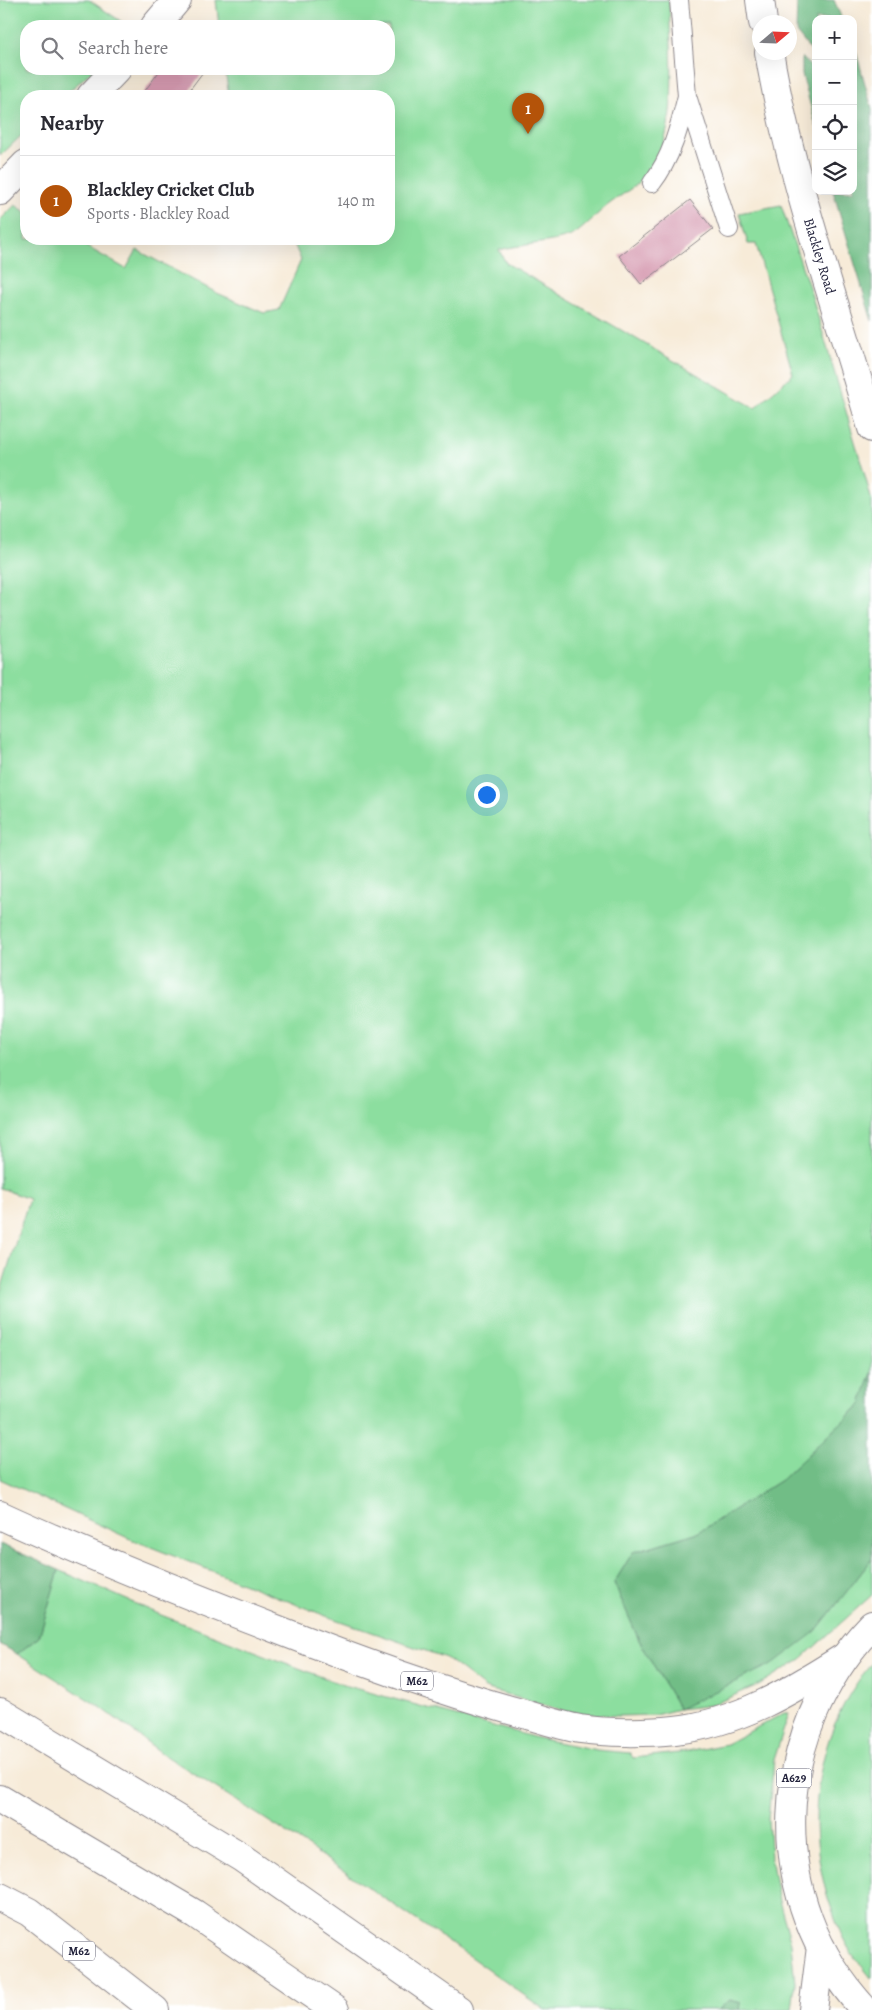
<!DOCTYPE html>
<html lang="en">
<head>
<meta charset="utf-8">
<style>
  body { margin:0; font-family:Alegreya,serif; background:#f2f2f3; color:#2b2b33 }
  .controls { position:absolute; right:15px; top:15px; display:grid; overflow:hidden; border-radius:10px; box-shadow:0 5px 20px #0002 }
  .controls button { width:45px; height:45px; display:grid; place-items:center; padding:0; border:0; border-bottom:1px solid #e1e1e2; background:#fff; color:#2b2b33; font:25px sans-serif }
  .compass { position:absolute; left:752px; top:15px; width:45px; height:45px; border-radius:50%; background:#fff; box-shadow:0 5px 20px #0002; rotate:71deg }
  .you { position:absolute; left:486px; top:794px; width:18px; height:18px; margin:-12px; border:4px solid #fff; border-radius:50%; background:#1a73e8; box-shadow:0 0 0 8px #1a73e833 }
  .badge { display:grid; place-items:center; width:32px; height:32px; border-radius:50%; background:#b45309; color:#fff; font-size:16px; font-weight:700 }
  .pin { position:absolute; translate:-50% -41px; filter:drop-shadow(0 1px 2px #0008) }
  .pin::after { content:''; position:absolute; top:26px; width:18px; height:15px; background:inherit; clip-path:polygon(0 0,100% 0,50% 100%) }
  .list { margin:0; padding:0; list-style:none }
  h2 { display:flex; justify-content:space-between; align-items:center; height:65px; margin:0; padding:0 20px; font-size:21px }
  h2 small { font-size:16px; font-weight:400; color:#7c7c81 }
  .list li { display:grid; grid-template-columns:32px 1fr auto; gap:15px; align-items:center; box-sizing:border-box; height:90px; padding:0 20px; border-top:1px solid #e1e1e2 }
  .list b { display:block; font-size:19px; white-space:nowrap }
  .list p { margin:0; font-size:16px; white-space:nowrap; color:#7c7c81 }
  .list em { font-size:16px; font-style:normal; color:#7c7c81 }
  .icon { flex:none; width:28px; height:28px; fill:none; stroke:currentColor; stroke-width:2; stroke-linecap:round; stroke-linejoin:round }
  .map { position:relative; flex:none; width:872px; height:2010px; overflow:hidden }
  .search { position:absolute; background:#fff; box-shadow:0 5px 20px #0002; left:20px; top:20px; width:375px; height:55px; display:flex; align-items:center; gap:12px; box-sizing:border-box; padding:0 18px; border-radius:20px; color:#7c7c81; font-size:19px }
  .panel { position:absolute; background:#fff; box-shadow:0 5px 20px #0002; left:20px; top:90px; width:375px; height:155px; border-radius:20px }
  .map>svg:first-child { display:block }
  .green { fill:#8cde9f; stroke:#57806d }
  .forest { fill:#71bd86; stroke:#4a7060 }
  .building { fill:#d69ab0 }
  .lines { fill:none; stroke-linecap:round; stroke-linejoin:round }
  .service-casing { stroke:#8c868a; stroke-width:20 }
  .minor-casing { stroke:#8c868a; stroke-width:30 }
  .tertiary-casing { stroke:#8c868a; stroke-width:30 }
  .trunk-casing { stroke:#8c868a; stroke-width:30 }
  .motorway-casing { stroke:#8c868a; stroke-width:30 }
  .service { stroke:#fff; stroke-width:18 }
  .minor { stroke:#fff; stroke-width:28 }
  .tertiary { stroke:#fff; stroke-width:28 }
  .trunk { stroke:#fff; stroke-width:28 }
  .motorway { stroke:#fff; stroke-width:28 }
  .labels { text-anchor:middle; stroke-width:4; stroke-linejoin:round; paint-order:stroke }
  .shield { fill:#fff; stroke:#646476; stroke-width:1 }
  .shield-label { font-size:12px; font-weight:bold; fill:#22223b }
  .street-label { font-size:14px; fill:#22223b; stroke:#fff }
</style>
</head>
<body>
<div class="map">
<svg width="872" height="2010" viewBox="0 0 872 2010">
  <rect width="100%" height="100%" fill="#fff"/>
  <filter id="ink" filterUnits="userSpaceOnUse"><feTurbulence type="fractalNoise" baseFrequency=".02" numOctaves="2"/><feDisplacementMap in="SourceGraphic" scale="10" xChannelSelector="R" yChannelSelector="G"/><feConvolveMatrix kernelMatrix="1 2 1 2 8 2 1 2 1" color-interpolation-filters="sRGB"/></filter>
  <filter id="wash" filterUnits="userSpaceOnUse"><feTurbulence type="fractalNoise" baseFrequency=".0096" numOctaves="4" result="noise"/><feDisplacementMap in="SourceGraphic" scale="20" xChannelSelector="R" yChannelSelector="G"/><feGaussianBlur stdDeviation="1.12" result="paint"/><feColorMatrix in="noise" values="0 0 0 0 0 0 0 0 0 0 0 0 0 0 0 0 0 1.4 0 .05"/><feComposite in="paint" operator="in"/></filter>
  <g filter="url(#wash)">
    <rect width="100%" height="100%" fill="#f7ebd8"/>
    <path class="green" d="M 0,0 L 89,0 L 128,26 L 26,26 L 26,69 L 94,69 L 64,96 L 26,96 L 26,131 L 0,156 Z
      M 216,0 L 669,0 C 670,50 682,135 647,174 C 637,186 621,195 608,205 C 600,211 578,234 571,236 C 548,244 522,244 499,250 L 506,263 L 755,408 L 793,374 L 756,244 L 748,244 L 739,213 L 781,205 L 811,293 L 864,472 L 872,502 L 872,1373 L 861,1404 L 781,1480 L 699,1532 L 633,1552 L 614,1583 L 639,1640 L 679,1709 L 815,1632 L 872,1559 L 872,1595 L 801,1659 L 760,1684 L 712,1705 L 679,1709 L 655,1715 L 618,1716 L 565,1712 L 485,1688 L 446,1658 L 326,1616 L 128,1538 L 0,1479 L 0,1293 L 29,1199 L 0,1188 L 0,220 L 15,205 L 26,212 L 26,239 L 73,239 L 126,269 L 137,250 L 217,293 L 264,313 L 279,310 L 301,260 L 292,239 L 389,239 L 389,96 L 229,96 L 225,69 L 389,69 L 389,26 L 219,26 Z
      M 59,1570 L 161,1615 L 343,1685 L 537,1738 L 597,1750 L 630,1753 L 633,1758 L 687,1752 L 726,1744 L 784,1713 L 789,1713 L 774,1760 L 768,1820 L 771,1857 L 778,1897 L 791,1943 L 795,1983 L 792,2010 L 740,2010 L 741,2003 L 730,2000 L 718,2010 L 545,2010 L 462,1951 L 298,1840 L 163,1754 L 103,1709 L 17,1654 L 39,1637 Z
      M 872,1663 L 872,1979 C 866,1971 859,1963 853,1955 C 843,1941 836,1923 831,1907 C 802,1824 815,1730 872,1663 Z"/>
    <path class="forest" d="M 797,0 L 834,0 L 842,19 L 816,19 L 816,57 L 796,32 Z
      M 853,41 L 872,109 L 872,321 L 833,191 L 853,191 Z
      M 802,57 L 816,73 L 816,126 L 802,74 Z
      M 872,1373 L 872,1559 L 815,1632 L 774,1663 L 679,1709 L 639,1640 L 614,1583 L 633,1552 L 699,1532 L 781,1480 L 861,1404 Z
      M 0,1544 L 59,1570 L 39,1637 L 17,1654 L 0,1644 Z
      M 730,2000 L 741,2003 L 740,2010 L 718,2010 Z"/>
    <g id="blocks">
      <path class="building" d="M 161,69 L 199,69 L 203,72 L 185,96 L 141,96 Z
        M 690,200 L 713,229 L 641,284 L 619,256 Z"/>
    </g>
  </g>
  <g filter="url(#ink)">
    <use href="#blocks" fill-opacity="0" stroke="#8c868a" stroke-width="1"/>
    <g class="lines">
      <defs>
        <path id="service" d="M 679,0 L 687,96 L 729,229
          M 652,183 C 672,157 679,128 687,96"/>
        <path id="minor" d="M 155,26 L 177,0
          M 91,96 L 117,69
          M 0,191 L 26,164"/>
        <path id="tertiary" d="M 760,0 L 763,22
          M 769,52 C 791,181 836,303 872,428"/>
        <path id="trunk" d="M 813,2010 L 821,1947
          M 865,2010 C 762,1900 769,1732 872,1625"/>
        <path id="motorway" d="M 0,1515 C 89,1556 180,1592 271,1627 C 350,1658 429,1687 510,1710 C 533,1716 557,1725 580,1729 C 607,1733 647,1733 675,1730 C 738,1723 791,1691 843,1658
          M 0,1712 L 242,1858 L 459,2010
          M 0,1799 L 195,1914 L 335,2010
          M 0,1897 L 29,1912 L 155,2010"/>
      </defs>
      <use href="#service" class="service-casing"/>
      <use href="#minor" class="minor-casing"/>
      <use href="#tertiary" class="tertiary-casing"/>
      <use href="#trunk" class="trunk-casing"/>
      <use href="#motorway" class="motorway-casing"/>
      <use href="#service" class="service"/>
      <use href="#minor" class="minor"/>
      <use href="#tertiary" class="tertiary"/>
      <use href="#trunk" class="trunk"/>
      <use href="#motorway" class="motorway"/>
    </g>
  </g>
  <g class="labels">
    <g class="shield">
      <rect x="401" y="1671.5" width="32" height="19" rx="4"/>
      <rect x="776.5" y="1768.5" width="35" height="19" rx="4"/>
      <rect x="63" y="1941.5" width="32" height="19" rx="4"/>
    </g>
    <g class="shield-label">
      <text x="417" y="1685">M62</text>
      <text x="794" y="1782">A629</text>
      <text x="79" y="1955">M62</text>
    </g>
    <g class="street-label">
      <text transform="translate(820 256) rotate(73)" y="5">Blackley Road</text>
    </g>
  </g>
</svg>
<div class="controls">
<button>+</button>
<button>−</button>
<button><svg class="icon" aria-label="locate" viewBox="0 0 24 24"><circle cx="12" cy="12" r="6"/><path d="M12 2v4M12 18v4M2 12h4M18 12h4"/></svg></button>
<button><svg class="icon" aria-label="layers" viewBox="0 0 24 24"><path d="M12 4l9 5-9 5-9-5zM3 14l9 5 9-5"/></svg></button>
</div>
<svg class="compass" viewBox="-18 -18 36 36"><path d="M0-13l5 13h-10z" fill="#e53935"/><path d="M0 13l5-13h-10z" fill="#7c7c81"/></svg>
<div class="you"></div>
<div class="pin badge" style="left:528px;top:134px">1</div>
<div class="search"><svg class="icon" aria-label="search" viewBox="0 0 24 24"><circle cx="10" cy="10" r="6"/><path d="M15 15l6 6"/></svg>Search here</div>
<section class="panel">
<h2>Nearby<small></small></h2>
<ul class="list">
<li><span class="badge">1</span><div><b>Blackley Cricket Club</b><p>Sports · Blackley Road</p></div><em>140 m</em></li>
</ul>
</section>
</div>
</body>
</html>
